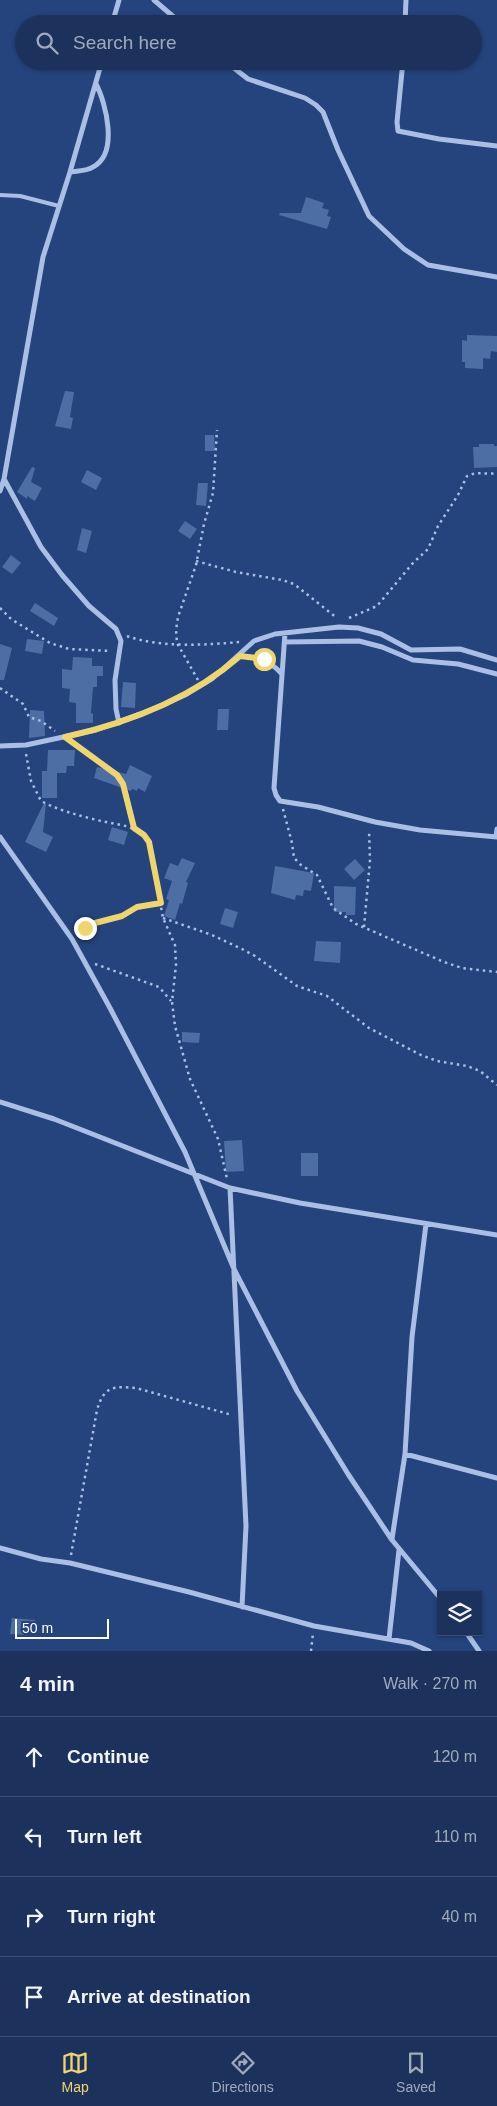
<!DOCTYPE html>
<html lang="en">
<head>
<meta charset="utf-8">
<style>
  body { margin:0; font-family:Helvetica,sans-serif; background:#253a63; color:#f1f3f6 }
  .controls { position:absolute; right:15px; bottom:15px; display:grid; overflow:hidden; border-radius:0px; box-shadow:0 1px 4px #0004 }
  .controls button { width:45px; height:45px; display:grid; place-items:center; padding:0; border:0; border-bottom:1px solid #3a4d72; background:#1c325d; color:#f1f3f6; font:25px sans-serif }
  .scale { position:absolute; left:15px; bottom:12px; width:94px; box-sizing:border-box; padding-left:5px; border:2px solid #fff; border-top:0; font-size:14px; line-height:18px; white-space:nowrap; color:#fff; -webkit-text-stroke:4px #25437c; paint-order:stroke }
  .stop { position:absolute; width:15px; height:15px; margin:-11px; border:4px solid #efd56d; border-radius:50%; background:#fff }
  .stop.end { background:#efd56d; border-color:#fff; box-shadow:0 1px 5px #0008 }
  .list { margin:0; padding:0; list-style:none }
  h2 { display:flex; justify-content:space-between; align-items:center; height:65px; margin:0; padding:0 20px; font-size:21px }
  h2 small { font-size:16px; font-weight:400; color:#a0aabc }
  .list li { display:grid; grid-template-columns:32px 1fr auto; gap:15px; align-items:center; box-sizing:border-box; height:80px; padding:0 20px; border-top:1px solid #3a4d72 }
  .list b { display:block; font-size:19px; white-space:nowrap }
  .list em { font-size:16px; font-style:normal; color:#a0aabc }
  .icon { flex:none; width:28px; height:28px; fill:none; stroke:currentColor; stroke-width:2; stroke-linecap:round; stroke-linejoin:round }
  .map { position:relative; flex:none; width:497px; height:1651px; overflow:hidden }
  .search { position:absolute; background:#1c325d; box-shadow:0 1px 4px #0004; left:15px; right:15px; top:15px; height:55px; display:flex; align-items:center; gap:12px; box-sizing:border-box; padding:0 18px; border-radius:28px; color:#a0aabc; font-size:19px }
  .sheet { height:385px; background:#1c325d }
  nav { display:flex; justify-content:space-around; align-items:center; box-sizing:border-box; height:70px; border-top:1px solid #3a4d72; background:#1c325d; font-size:14px; color:#a0aabc }
  nav a { display:grid; justify-items:center; gap:2px }
  nav .on { color:#efd56d }
  .map>svg:first-child { display:block }
  .building { fill:#4d6da5 }
  .lines { fill:none; stroke-linecap:round; stroke-linejoin:round }
  .path { stroke:#a9bfe5; stroke-width:2.5; stroke-dasharray:2.5 4; stroke-linecap:butt }
  .lane { stroke:#a9bfe5; stroke-width:4 }
  .street { stroke:#a9bfe5; stroke-width:5 }
  .route { stroke:#efd56d; stroke-width:6 }
</style>
</head>
<body>
<div class="map">
<svg width="497" height="1651" viewBox="0 0 497 1651">
  <rect width="100%" height="100%" fill="#25437c"/>
  <path class="building" d="M 306,197 L 324,203 L 322,208 L 329,210 L 327,216 L 331,217 L 327,229 L 279,215 L 280,213 L 301,213 Z
    M 467,335 L 497,336 L 497,352 L 491,351 L 490,359 L 483,358 L 483,369 L 465,368 L 465,362 L 462,362 L 462,340 L 467,341 Z
    M 65,391 L 74,392 L 70,417 L 73,418 L 71,429 L 55,426 Z
    M 205,435 L 214,435 L 215,451 L 205,451 Z
    M 479,444 L 494,444 L 494,446 L 497,446 L 497,467 L 474,468 L 473,447 L 479,447 Z
    M 32,467 L 35,468 L 31,482 L 42,488 L 35,501 L 27,496 L 27,499 L 17,492 Z
    M 87,470 L 102,478 L 96,490 L 81,482 Z
    M 198,483 L 208,483 L 206,506 L 196,505 Z
    M 185,521 L 197,529 L 190,539 L 178,531 Z
    M 82,528 L 92,531 L 86,553 L 77,550 Z
    M 11,555 L 21,563 L 12,574 L 2,567 Z
    M 35,603 L 58,618 L 54,626 L 30,611 Z
    M 27,639 L 44,641 L 42,654 L 25,651 Z
    M 0,644 L 12,648 L 4,680 L 0,680 Z
    M 73,657 L 92,658 L 92,666 L 103,666 L 103,676 L 97,676 L 97,687 L 93,687 L 91,713 L 93,714 L 93,723 L 76,723 L 76,703 L 69,702 L 70,689 L 62,688 L 62,669 L 72,670 Z
    M 123,682 L 136,683 L 135,708 L 121,707 Z
    M 218,709 L 229,709 L 228,730 L 217,730 Z
    M 30,710 L 44,711 L 45,736 L 29,738 Z
    M 48,750 L 75,750 L 74,766 L 67,766 L 66,773 L 57,773 L 57,798 L 42,798 L 42,771 L 47,771 Z
    M 130,765 L 152,776 L 145,792 L 138,788 L 137,791 L 132,789 L 131,791 L 94,778 L 97,767 L 126,774 Z
    M 44,803 L 46,804 L 43,832 L 53,837 L 46,852 L 25,842 Z
    M 112,827 L 128,832 L 124,845 L 108,840 Z
    M 182,858 L 195,863 L 186,882 L 188,883 L 182,904 L 180,903 L 175,920 L 164,916 L 169,900 L 166,899 L 172,881 L 164,878 L 170,863 L 178,866 Z
    M 355,859 L 365,870 L 354,880 L 344,869 Z
    M 275,866 L 314,873 L 311,891 L 304,890 L 303,896 L 296,895 L 295,900 L 271,893 Z
    M 334,886 L 356,887 L 355,915 L 346,915 L 346,912 L 334,912 Z
    M 225,908 L 238,912 L 233,928 L 220,924 Z
    M 316,941 L 341,942 L 340,963 L 314,961 Z
    M 182,1032 L 200,1033 L 199,1043 L 182,1042 Z
    M 242,1140 L 244,1171 L 226,1172 L 224,1141 Z
    M 301,1153 L 318,1153 L 318,1176 L 301,1176 Z
    M 12,1618 L 35,1620 L 33,1632 L 25,1632 L 24,1635 L 10,1634 Z"/>
  <g class="lines">
    <path class="path" d="M 196,561 L 236,572 L 282,580 L 294,584 L 337,618
      M 0,608 L 11,619 L 50,643 L 69,649 L 110,651
      M 349,618 L 377,606 L 413,563 L 428,549 L 438,526 L 458,495 L 467,476 C 476,471 486,475 497,473
      M 127,636 C 160,648 206,645 240,642
      M 198,680 L 177,643 L 176,630 L 178,617 L 196,565 L 204,524 L 213,493 L 217,430
      M 0,688 L 23,704 L 29,717 L 41,721 L 55,731
      M 72,743 L 117,775 L 123,784 L 134,828
      M 26,754 L 31,781 L 41,801 C 58,810 77,815 97,820 C 116,825 137,824 149,842 L 163,918 L 175,945 L 176,965 L 172,1002 L 175,1026 L 190,1079 L 218,1139 L 227,1179
      M 283,809 L 292,843 L 294,858 L 301,865 L 317,875 L 333,908 L 356,924 L 444,962 L 462,968 L 497,972
      M 163,918 L 212,935 L 242,949 L 255,956 L 297,986 L 327,996 L 369,1028 L 421,1055 L 437,1061 L 467,1066 L 480,1071 L 497,1085
      M 364,927 L 370,860 L 369,830
      M 79,933 L 95,923 L 122,915 L 137,907 L 161,903
      M 95,964 L 159,987 L 171,1001
      M 71,1555 L 97,1410 C 104,1386 113,1386 136,1388 L 232,1415
      M 311,1651 L 313,1633"/>
    <path class="lane" d="M 0,195 L 20,196 L 59,206"/>
    <path class="street" d="M 154,0 L 182,24
      M 112,24 L 119,0
      M 405,24 L 406,0
      M 225,61 L 248,79 L 305,98 L 316,105 L 323,112 L 338,150 L 369,216 L 404,249 L 428,265 L 497,277
      M 403,61 L 397,122 L 398,131 L 439,139 L 497,146
      M 70,172 C 78,171 87,171 93,167 C 119,154 106,103 96,84
      M 4,479 L 41,547 L 62,575 L 89,606 L 116,629 L 121,641 L 115,680 L 116,709 L 119,723
      M 0,491 L 4,479 L 43,257 L 70,172 L 102,61
      M 285,633 L 274,788 L 276,795 L 280,801 L 318,807 L 375,822 L 420,830 L 497,837
      M 285,642 L 359,641 L 382,647 L 413,660 L 458,664 L 497,674
      M 239,656 C 259,657 268,659 282,674
      M 0,746 L 26,745 L 96,730 L 156,708 L 185,695 L 213,678 L 254,641 L 275,634 L 339,627 L 358,628 L 381,634 L 411,650 L 460,649 L 497,660
      M 0,837 L 72,939 L 110,1008 L 185,1152 L 234,1269 L 297,1391 L 348,1474 L 392,1540 L 441,1599
      M 496,837 L 497,829
      M 0,1102 L 54,1119 L 230,1188 L 300,1203 L 497,1235
      M 230,1188 L 246,1526 L 242,1607
      M 405,1454 L 497,1478
      M 392,1539 L 405,1454 L 412,1337 L 426,1224
      M 0,1548 L 41,1559 L 70,1563 L 189,1592 L 314,1626 L 411,1643 L 429,1651
      M 466,1632 L 479,1651
      M 389,1639 L 399,1550"/>
  </g>
  <g class="lines">
    <path class="route" d="M 85,928 L 95,923 L 122,916 L 137,907 L 161,903 L 149,842 L 144,835 L 134,828 L 123,784 L 117,775 L 65,737 C 128,723 191,699 240,656 L 264,659"/>
  </g>
</svg>
<div class="controls">
<button><svg class="icon" aria-label="layers" viewBox="0 0 24 24"><path d="M12 4l9 5-9 5-9-5zM3 14l9 5 9-5"/></svg></button>
</div>
<div class="scale">50 m</div>
<div class="stop" style="left:264px;top:659px"></div>
<div class="stop end" style="left:85px;top:928px"></div>
<div class="search"><svg class="icon" aria-label="search" viewBox="0 0 24 24"><circle cx="10" cy="10" r="6"/><path d="M15 15l6 6"/></svg>Search here</div>
</div>
<section class="sheet">
<h2>4 min<small>Walk · 270 m</small></h2>
<ul class="list">
<li><svg class="icon" aria-label="ahead" viewBox="0 0 24 24"><path d="M12 20V5M6 11l6-6 6 6"/></svg><div><b>Continue</b></div><em>120 m</em></li>
<li><svg class="icon" aria-label="left" viewBox="0 0 24 24"><path d="M17 20v-9H6M10 6l-5 5 5 5"/></svg><div><b>Turn left</b></div><em>110 m</em></li>
<li><svg class="icon" aria-label="right" viewBox="0 0 24 24"><path d="M7 20v-9h11M14 6l5 5-5 5"/></svg><div><b>Turn right</b></div><em>40 m</em></li>
<li><svg class="icon" aria-label="arrive" viewBox="0 0 24 24"><path d="M6 21V4h12l-3 4 3 4H6"/></svg><div><b>Arrive at destination</b></div></li>
</ul>
</section>
<nav>
<a class="on"><svg class="icon" aria-label="map" viewBox="0 0 24 24"><path d="M3 6l6-2 6 2 6-2v14l-6 2-6-2-6 2zM9 4v14M15 6v14"/></svg>Map</a>
<a><svg class="icon" aria-label="directions" viewBox="0 0 24 24"><path d="M12 3l9 9-9 9-9-9zM9 14v-3h6M13 9l2 2-2 2"/></svg>Directions</a>
<a><svg class="icon" aria-label="saved" viewBox="0 0 24 24"><path d="M7 4h10v16l-5-4-5 4z"/></svg>Saved</a>
</nav>
</body>
</html>
